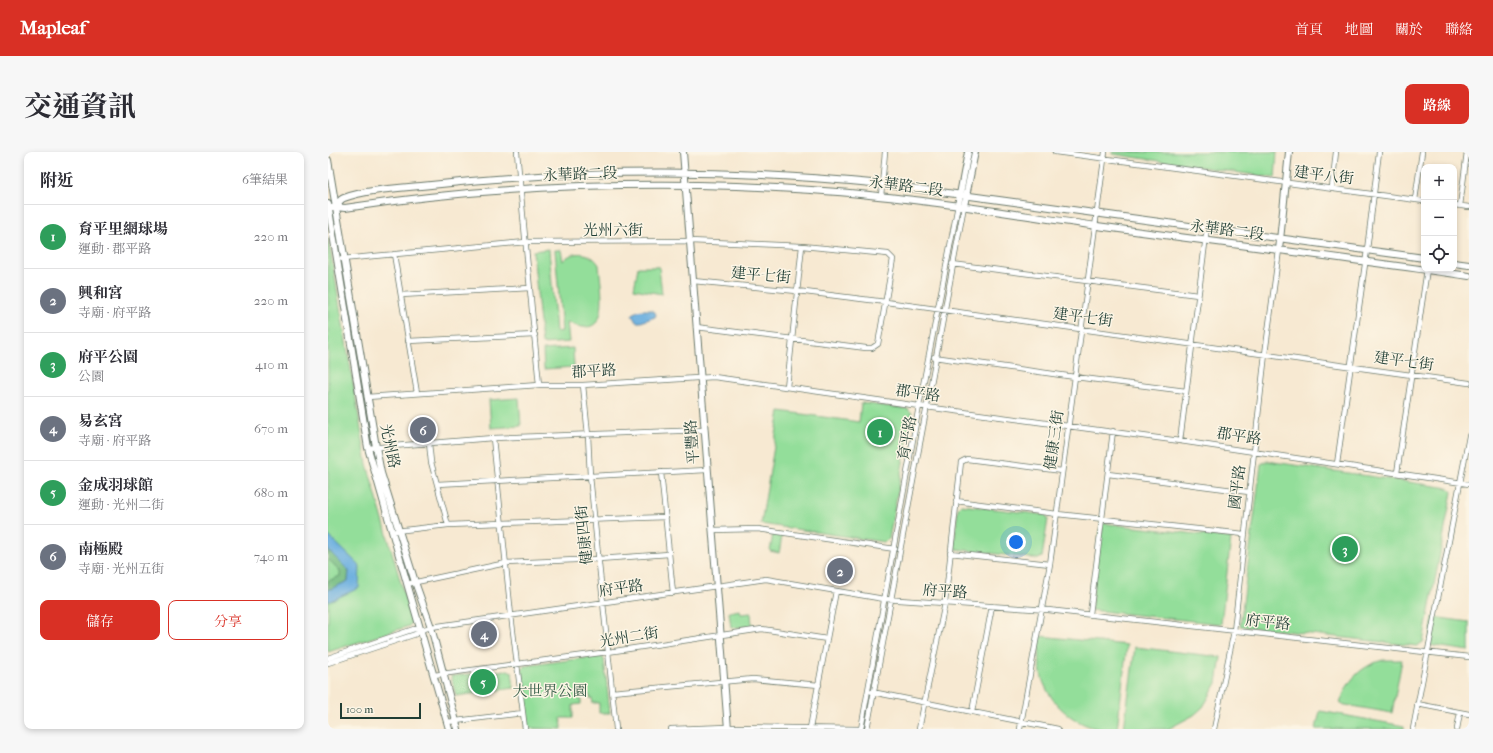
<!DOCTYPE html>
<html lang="zh-TW">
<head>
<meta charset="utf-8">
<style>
  body { margin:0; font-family:"IM FELL French Canon","Noto Serif TC",serif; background:#f7f7f7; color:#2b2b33 }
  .controls { position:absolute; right:12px; top:12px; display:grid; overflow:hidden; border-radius:8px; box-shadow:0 2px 6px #0003 }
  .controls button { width:36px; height:36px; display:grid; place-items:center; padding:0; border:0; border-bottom:1px solid #e1e1e2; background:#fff; color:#2b2b33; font:20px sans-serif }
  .scale { position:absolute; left:12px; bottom:10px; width:81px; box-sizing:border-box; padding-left:4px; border:2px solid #1f3d34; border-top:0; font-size:11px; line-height:14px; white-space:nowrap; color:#1f3d34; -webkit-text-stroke:3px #fcf5e5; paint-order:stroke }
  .you { position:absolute; left:688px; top:390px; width:14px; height:14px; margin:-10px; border:3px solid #fff; border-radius:50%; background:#1a73e8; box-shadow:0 0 0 6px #1a73e833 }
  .badge { display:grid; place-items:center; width:26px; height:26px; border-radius:50%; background:#d93025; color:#fff; font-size:13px; font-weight:700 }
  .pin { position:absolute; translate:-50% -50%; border:2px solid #fff; box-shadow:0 1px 4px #0006 }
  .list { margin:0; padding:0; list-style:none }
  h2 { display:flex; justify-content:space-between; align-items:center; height:52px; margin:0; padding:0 16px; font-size:17px }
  h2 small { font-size:13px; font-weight:400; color:#7c7c81 }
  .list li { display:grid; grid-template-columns:26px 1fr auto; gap:12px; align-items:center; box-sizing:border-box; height:64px; padding:0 16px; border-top:1px solid #e1e1e2 }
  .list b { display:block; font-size:15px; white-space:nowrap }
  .list p { margin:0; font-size:13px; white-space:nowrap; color:#7c7c81 }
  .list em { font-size:13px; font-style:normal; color:#7c7c81 }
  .actions { display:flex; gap:8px; padding:12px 16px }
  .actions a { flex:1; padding:9px 0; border:1px solid #d93025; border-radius:8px; text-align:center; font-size:14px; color:#d93025 }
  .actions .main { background:#d93025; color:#fff }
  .icon { flex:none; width:22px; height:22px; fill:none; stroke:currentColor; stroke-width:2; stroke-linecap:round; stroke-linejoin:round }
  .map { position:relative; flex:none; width:1141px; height:577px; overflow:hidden; border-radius:8px }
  header { display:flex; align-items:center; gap:24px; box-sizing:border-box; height:56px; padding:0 20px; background:#d93025; color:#fff }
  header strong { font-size:19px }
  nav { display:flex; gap:22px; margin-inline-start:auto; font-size:14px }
  .intro { display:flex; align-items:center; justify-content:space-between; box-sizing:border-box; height:96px; padding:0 24px }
  h1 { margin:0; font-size:28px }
  .button { padding:10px 18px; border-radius:8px; background:#d93025; color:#fff; font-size:14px; font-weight:700 }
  main { display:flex; gap:24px; padding:0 24px }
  aside { flex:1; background:#fff; border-radius:8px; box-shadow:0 2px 6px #0003 }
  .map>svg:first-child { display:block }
  .green { fill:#93de9a; stroke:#598e67 }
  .forest { fill:#76bd82; stroke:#4a7d5b }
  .water { fill:#69aedf; stroke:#44768a }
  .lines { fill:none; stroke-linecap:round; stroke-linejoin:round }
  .minor-casing { stroke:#6b796b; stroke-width:6 }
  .tertiary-casing { stroke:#6b796b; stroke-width:8 }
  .minor { stroke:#fff; stroke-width:4.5 }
  .tertiary { stroke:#fff; stroke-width:6 }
  .labels { text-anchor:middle; stroke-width:3; stroke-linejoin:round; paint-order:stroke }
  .street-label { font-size:15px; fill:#1f3d34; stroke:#fcf5e5 }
  .park-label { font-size:15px; fill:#365d48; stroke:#fcf5e5 }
</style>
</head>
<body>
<header>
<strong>Mapleaf</strong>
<nav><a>首頁</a><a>地圖</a><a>關於</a><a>聯絡</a></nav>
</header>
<div class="intro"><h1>交通資訊</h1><a class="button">路線</a></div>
<main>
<aside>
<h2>附近<small>6筆結果</small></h2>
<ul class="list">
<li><span class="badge" style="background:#2e9e5b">1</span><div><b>育平里網球場</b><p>運動 · 郡平路</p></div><em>220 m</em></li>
<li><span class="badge" style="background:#6b7280">2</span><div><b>興和宮</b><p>寺廟 · 府平路</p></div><em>220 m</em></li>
<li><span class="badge" style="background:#2e9e5b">3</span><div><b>府平公園</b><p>公園</p></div><em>410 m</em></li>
<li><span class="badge" style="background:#6b7280">4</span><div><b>易玄宮</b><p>寺廟 · 府平路</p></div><em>670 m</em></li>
<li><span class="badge" style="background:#2e9e5b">5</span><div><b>金成羽球館</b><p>運動 · 光州二街</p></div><em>680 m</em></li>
<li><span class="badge" style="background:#6b7280">6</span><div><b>南極殿</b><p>寺廟 · 光州五街</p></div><em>740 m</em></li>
</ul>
<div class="actions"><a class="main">儲存</a><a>分享</a></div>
</aside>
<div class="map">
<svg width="1141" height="577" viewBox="0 0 1141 577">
  <rect width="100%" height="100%" fill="#fcf5e5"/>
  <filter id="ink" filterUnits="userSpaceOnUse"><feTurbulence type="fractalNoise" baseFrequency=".025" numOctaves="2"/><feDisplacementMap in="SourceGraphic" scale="8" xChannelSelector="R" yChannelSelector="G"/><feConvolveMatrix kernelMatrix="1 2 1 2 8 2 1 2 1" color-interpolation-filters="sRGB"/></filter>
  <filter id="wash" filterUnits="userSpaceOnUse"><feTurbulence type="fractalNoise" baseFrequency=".012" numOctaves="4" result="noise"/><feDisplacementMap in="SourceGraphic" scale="16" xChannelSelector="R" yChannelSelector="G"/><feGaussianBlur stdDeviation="0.9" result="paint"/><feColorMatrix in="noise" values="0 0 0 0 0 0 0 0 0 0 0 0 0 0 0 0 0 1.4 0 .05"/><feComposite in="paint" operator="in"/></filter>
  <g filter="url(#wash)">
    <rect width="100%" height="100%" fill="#f7e9d2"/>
    <path class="green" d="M 784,0 L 949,0 L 947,26 L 784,2 Z
      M 0,85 L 39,312 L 84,470 L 81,474 L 0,500 Z
      M 221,97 L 228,180 L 234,179 L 227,98 L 233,98 L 235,109 C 245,97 264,100 271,113 C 273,138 285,192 239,170 L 241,190 L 214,192 L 205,99 Z
      M 310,115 L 331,115 L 334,142 L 306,137 Z
      M 245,196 L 246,215 L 216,217 L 215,198 Z
      M 191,246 L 193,274 L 163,276 L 161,248 Z
      M 533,251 L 580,257 L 584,261 L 561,387 L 556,390 L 433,372 L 452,259 L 531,270 Z
      M 939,309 L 1121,336 L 1124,340 L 1095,490 L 1089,494 L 912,474 L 933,312 Z
      M 633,353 L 718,363 L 720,367 L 714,405 L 710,407 L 628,397 L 626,394 L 630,356 Z
      M 773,371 L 903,386 L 893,472 L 763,458 Z
      M 445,382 L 454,384 L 451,401 L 442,399 Z
      M 412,458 L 413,462 L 423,461 L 424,474 L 403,476 L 401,460 Z
      M 1105,465 L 1141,470 L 1141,499 L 1101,493 Z
      M 712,484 L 799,493 L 789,577 C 782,577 773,577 767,576 C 747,571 727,555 718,536 C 710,521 711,501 712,484 Z
      M 807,495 L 893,505 L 889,531 L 875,555 L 866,563 L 840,577 L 796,577 Z
      M 272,504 L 276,507 L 282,561 L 271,561 L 271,551 L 265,551 L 264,546 L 262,546 L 262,543 L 253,544 L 253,552 L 245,553 L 245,566 L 233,566 L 234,577 L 199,576 L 194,518 L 196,514 Z
      M 1055,508 L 1074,508 L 1064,561 L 1012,552 C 1018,530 1032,514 1055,508 Z
      M 180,518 L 184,520 L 186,536 L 128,544 L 123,524 Z
      M 992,559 L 1076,574 L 1076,577 L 988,577 Z"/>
    <path class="forest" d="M 0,398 L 21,418 L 20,429 L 0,438 L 0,429 L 12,424 L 12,419 L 0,407 Z"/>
    <path class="water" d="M 323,158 L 327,160 L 328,163 L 327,165 L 313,170 L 308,170 L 304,163 C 309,157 316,158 323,158 Z
      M 0,383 L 32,414 L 31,436 L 0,450 L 0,438 L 20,429 L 21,419 L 0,398 Z"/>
  </g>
  <g filter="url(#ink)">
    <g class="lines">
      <defs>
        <path id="minor" d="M 189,0 L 211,233
          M 727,0 L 1096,49
          M 1004,36 L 1008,0
          M 553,44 L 557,0
          M 1087,48 L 1094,0
          M 1126,53 L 1141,55
          M 1132,54 L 1139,0
          M 66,102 L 89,241
          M 14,107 L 198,90 L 362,89 L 474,94 L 560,102 L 565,107 L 550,192 L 544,196 L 538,196 L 368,175
          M 624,112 L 870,143
          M 365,129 L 469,139 L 558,150 L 1141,231
          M 73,143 L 202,136
          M 80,189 L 207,183
          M 606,205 L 747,225 L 858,239
          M 255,233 L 260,283 L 262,324 L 288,577
          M 459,235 L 474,94
          M 39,245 L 211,233 L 255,233 L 386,225 L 598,255 L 852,289 L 1141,332
          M 165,286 L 183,463 L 195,561
          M 852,289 L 879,76
          M 101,291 L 103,310 L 120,373
          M 40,296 L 165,286 L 376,278
          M 1009,312 L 1039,98 L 1051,0
          M 333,320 L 345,441
          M 1069,321 L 1099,117
          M 780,322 L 921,340
          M 109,332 L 379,318
          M 628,349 L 729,362 L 916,382
          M 384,378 L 430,377 L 567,397
          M 68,379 L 120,373 L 174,371 L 338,365
          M 622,401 L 722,412
          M 79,432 L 178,411 L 271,407 L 341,402
          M 762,462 L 785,279
          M 0,506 L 86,477 L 93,478 L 103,475 L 438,427 L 556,447 L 720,458 L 1141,505
          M 0,511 L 88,482 L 93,478
          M 106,523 L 280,500 L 434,477 L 499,487
          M 284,540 L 425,527 L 491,533
          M 544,540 L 730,577
          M 1089,552 L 1141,562
          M 644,560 L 664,454
          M 119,570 L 195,561 L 197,577
          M 482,576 L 508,439
          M 343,577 L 400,575 L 533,577
          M 533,577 L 591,254 L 630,53
          M 539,577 L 636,54
          M 591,577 L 617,451 L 633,310 L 639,307 L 734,319
          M 692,577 L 722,412 L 777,0
          M 886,577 L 906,479 L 937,202 L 951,98
          M 1085,577 L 1141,284
          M 1129,577 L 1132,561"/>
        <path id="tertiary" d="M 355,0 L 400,577
          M 0,8 L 48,295 L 53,321 L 87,430 L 103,475 L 130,577
          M 0,52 L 40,296 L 121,577
          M 630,53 L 640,0
          M 636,54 L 647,0
          M 8,55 C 10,52 12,47 16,46 C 36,38 71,36 93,34 C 246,17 401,16 554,32 L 1096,106
          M 0,57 L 8,55 L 17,56 C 146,36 277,30 408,34 C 455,36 503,38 550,44 C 623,51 696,64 769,74 C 893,91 1017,106 1141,124
          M 951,98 L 961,0
          M 1126,111 L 1141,113"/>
      </defs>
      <use href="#minor" class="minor-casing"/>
      <use href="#tertiary" class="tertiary-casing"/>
      <use href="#minor" class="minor"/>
      <use href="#tertiary" class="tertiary"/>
    </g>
  </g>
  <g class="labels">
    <g class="street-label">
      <text transform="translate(252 22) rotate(-2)" y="5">永華路二段</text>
      <text transform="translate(996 23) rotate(7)" y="5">建平八街</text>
      <text transform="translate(578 34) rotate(7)" y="5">永華路二段</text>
      <text x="285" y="83">光州六街</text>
      <text transform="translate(899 78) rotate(7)" y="5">永華路二段</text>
      <text transform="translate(433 123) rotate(5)" y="5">建平七街</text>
      <text transform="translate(755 165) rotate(8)" y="5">建平七街</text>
      <text transform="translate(1076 209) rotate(8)" y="5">建平七街</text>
      <text transform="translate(266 219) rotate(-3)" y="5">郡平路</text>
      <text transform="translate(590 241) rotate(8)" y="5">郡平路</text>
      <text transform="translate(911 284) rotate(9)" y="5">郡平路</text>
      <text transform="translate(579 286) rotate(-80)" y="5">育平路</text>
      <text transform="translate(726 288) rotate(-82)" y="5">健康三街</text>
      <text transform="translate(364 290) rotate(-94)" y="5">平豐路</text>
      <text transform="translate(62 294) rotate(78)" y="5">光州路</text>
      <text transform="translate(909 335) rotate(-83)" y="5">國平路</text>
      <text transform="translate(256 383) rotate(-96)" y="5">健康四街</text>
      <text transform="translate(293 436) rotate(-8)" y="5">府平路</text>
      <text transform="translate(617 439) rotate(4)" y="5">府平路</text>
      <text transform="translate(940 470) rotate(6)" y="5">府平路</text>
      <text transform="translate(301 485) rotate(-9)" y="5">光州二街</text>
    </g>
    <g class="park-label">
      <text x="222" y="544">大世界公園</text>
    </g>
  </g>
</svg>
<div class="controls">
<button>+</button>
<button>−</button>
<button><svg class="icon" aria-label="locate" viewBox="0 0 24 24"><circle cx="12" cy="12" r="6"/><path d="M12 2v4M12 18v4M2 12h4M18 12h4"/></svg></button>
</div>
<div class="scale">100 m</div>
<div class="you"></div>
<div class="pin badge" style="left:552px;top:280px;background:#2e9e5b">1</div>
<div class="pin badge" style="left:512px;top:419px;background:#6b7280">2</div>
<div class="pin badge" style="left:1017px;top:397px;background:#2e9e5b">3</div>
<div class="pin badge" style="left:156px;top:482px;background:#6b7280">4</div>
<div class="pin badge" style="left:155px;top:530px;background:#2e9e5b">5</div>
<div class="pin badge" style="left:95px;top:278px;background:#6b7280">6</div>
</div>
</main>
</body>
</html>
